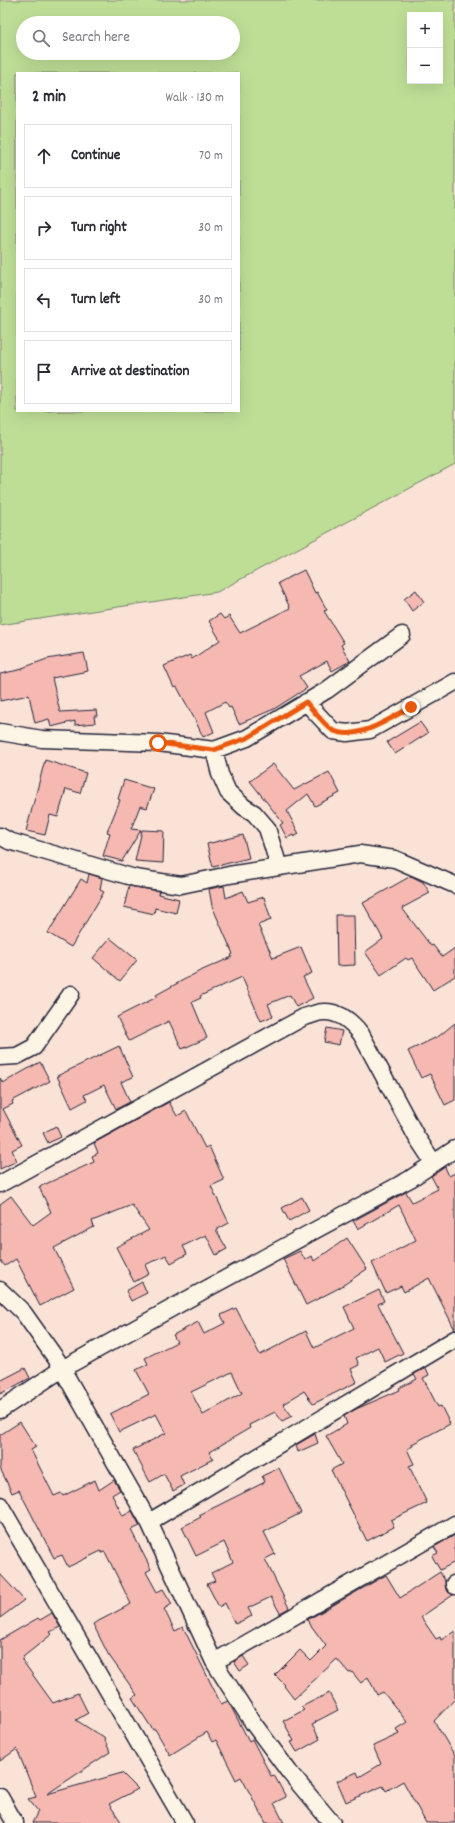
<!DOCTYPE html>
<html lang="en">
<head>
<meta charset="utf-8">
<style>
  body { margin:0; font-family:Dekko,sans-serif; background:#f2f2f3; color:#2b2b33 }
  .controls { position:absolute; right:12px; top:12px; display:grid; overflow:hidden; border-radius:0px; box-shadow:0 4px 16px #0002 }
  .controls button { width:36px; height:36px; display:grid; place-items:center; padding:0; border:0; border-bottom:1px solid #e1e1e2; background:#fff; color:#2b2b33; font:20px sans-serif }
  .stop { position:absolute; width:12px; height:12px; margin:-9px; border:3px solid #ea580c; border-radius:50%; background:#fff }
  .stop.end { background:#ea580c; border-color:#fff; box-shadow:0 1px 4px #0008 }
  .list { margin:0; padding:0; list-style:none }
  h2 { display:flex; justify-content:space-between; align-items:center; height:52px; margin:0; padding:0 16px; font-size:17px }
  h2 small { font-size:13px; font-weight:400; color:#7c7c81 }
  .list li { display:grid; grid-template-columns:26px 1fr auto; gap:12px; align-items:center; box-sizing:border-box; height:64px; margin:0 8px 8px; padding:0 8px; border:1px solid #e1e1e2; border-radius:0px }
  .list b { display:block; font-size:15px; white-space:nowrap }
  .list em { font-size:13px; font-style:normal; color:#7c7c81 }
  .icon { flex:none; width:22px; height:22px; fill:none; stroke:currentColor; stroke-width:2; stroke-linecap:round; stroke-linejoin:round }
  .map { position:relative; flex:none; width:455px; height:1823px; overflow:hidden }
  .search { position:absolute; background:#fff; box-shadow:0 4px 16px #0002; left:16px; top:16px; width:224px; height:44px; display:flex; align-items:center; gap:10px; box-sizing:border-box; padding:0 14px; border-radius:22px; color:#7c7c81; font-size:15px }
  .panel { position:absolute; background:#fff; box-shadow:0 4px 16px #0002; left:16px; top:72px; width:224px; height:340px; border-radius:0px }
  .map>svg:first-child { display:block }
  .green { fill:#bede96; stroke:#708068; fill-rule:evenodd }
  .building { fill:#f5b9b2; stroke:#22223b; fill-rule:evenodd }
  .lines { fill:none; stroke-linecap:round; stroke-linejoin:round }
  .minor-casing { stroke:#22223b; stroke-width:19 }
  .minor { stroke:#fcf5e5; stroke-width:16 }
  .route { stroke:#ea580c; stroke-width:5 }
</style>
</head>
<body>
<div class="map">
<svg width="455" height="1823" viewBox="0 0 455 1823">
  <rect width="100%" height="100%" fill="#fae3d6"/>
  <filter id="ink" filterUnits="userSpaceOnUse"><feTurbulence type="fractalNoise" baseFrequency=".025" numOctaves="2"/><feDisplacementMap in="SourceGraphic" scale="8" xChannelSelector="R" yChannelSelector="G"/><feConvolveMatrix kernelMatrix="1 2 1 2 8 2 1 2 1" color-interpolation-filters="sRGB"/></filter>
  <g filter="url(#ink)">
    <path class="green" d="M 0,0 L 455,0 L 455,464 L 217,592 L 0,625 ZM 410,15 L 440,15 L 440,81 L 410,81 ZM 23,23 L 233,23 L 233,53 L 23,53 ZM 17,73 L 239,73 L 239,411 L 17,411 Z"/>
    <path class="building" d="M 304,570 L 315,593 L 317,592 L 327,610 L 324,611 L 344,643 L 341,645 L 350,661 L 332,671 L 327,661 L 299,676 L 307,688 L 274,709 L 239,724 L 231,707 L 229,708 L 225,702 L 206,712 L 214,732 L 203,737 L 194,718 L 177,687 L 174,688 L 164,666 L 190,655 L 192,659 L 220,640 L 209,621 L 220,614 L 224,619 L 229,616 L 240,633 L 290,608 L 278,583 Z
      M 416,590 L 424,602 L 412,611 L 404,599 Z
      M 84,653 L 88,671 L 52,678 L 60,712 L 96,710 L 97,716 L 94,716 L 95,723 L 75,725 L 75,721 L 51,727 L 49,719 L 35,723 L 29,695 L 0,701 L 0,674 L 23,669 L 22,668 L 47,659 Z
      M 420,722 L 428,733 L 395,754 L 387,742 Z
      M 45,760 L 86,773 L 80,793 L 66,789 L 58,817 L 50,815 L 45,835 L 26,831 Z
      M 273,764 L 294,790 L 329,772 L 340,793 L 315,806 L 308,794 L 287,811 L 299,834 L 294,837 L 293,835 L 287,838 L 280,825 L 283,823 L 250,781 Z
      M 124,780 L 154,789 L 147,808 L 140,806 L 131,829 L 141,830 L 122,861 L 103,856 L 110,833 L 107,832 L 120,800 L 118,799 Z
      M 142,830 L 164,831 L 163,863 L 135,861 Z
      M 243,835 L 249,858 L 213,867 L 207,844 Z
      M 89,874 L 102,878 L 100,890 L 104,892 L 71,947 L 48,933 L 81,879 L 87,883 Z
      M 411,876 L 423,882 L 430,893 L 402,908 L 431,946 L 433,945 L 442,957 L 455,948 L 455,976 L 433,990 L 412,958 L 408,960 L 406,958 L 381,975 L 365,952 L 383,939 L 363,903 Z
      M 129,886 L 159,891 L 158,894 L 179,899 L 176,913 L 155,908 L 154,914 L 124,907 Z
      M 224,886 L 226,898 L 243,891 L 248,902 L 264,897 L 271,920 L 258,925 L 273,958 L 301,947 L 312,973 L 303,977 L 313,998 L 296,1007 L 290,995 L 268,1004 L 273,1016 L 261,1021 L 242,977 L 200,996 L 201,998 L 192,1002 L 207,1038 L 182,1049 L 169,1021 L 129,1041 L 117,1017 L 157,997 L 156,995 L 198,972 L 232,957 L 231,955 L 233,954 L 212,906 L 209,889 Z
      M 336,915 L 354,915 L 355,965 L 337,966 Z
      M 110,938 L 137,960 L 120,981 L 93,958 Z
      M 455,1023 L 455,1100 L 445,1105 L 430,1074 L 421,1078 L 408,1051 L 439,1036 Z
      M 327,1028 L 342,1031 L 339,1045 L 324,1042 Z
      M 119,1046 L 133,1077 L 121,1082 L 130,1102 L 116,1109 L 104,1085 L 84,1095 L 87,1100 L 72,1108 L 57,1076 Z
      M 40,1062 L 50,1081 L 12,1101 L 13,1104 L 3,1109 L 22,1145 L 12,1150 L 17,1161 L 0,1169 L 0,1078 L 3,1083 Z
      M 169,1102 L 177,1116 L 186,1111 L 205,1148 L 209,1146 L 224,1180 L 211,1186 L 229,1223 L 216,1230 L 227,1249 L 216,1255 L 206,1235 L 183,1246 L 187,1254 L 171,1263 L 166,1255 L 145,1265 L 149,1274 L 134,1282 L 116,1247 L 149,1230 L 132,1205 L 92,1221 L 94,1227 L 54,1248 L 74,1288 L 40,1306 L 16,1259 L 5,1266 L 0,1260 L 0,1204 L 11,1196 L 33,1225 L 51,1212 L 39,1187 L 94,1162 L 92,1156 L 98,1153 L 94,1143 Z
      M 56,1126 L 61,1137 L 48,1143 L 43,1133 Z
      M 445,1167 L 449,1176 L 455,1173 L 455,1330 L 429,1278 L 404,1292 L 401,1286 L 386,1293 L 372,1263 L 416,1240 L 399,1205 L 358,1229 L 353,1221 L 406,1192 L 412,1202 L 438,1189 L 431,1176 Z
      M 302,1197 L 309,1210 L 289,1221 L 282,1208 Z
      M 347,1238 L 367,1269 L 339,1288 L 306,1305 L 283,1259 L 300,1251 L 305,1260 L 312,1256 L 314,1261 Z
      M 142,1282 L 147,1293 L 131,1301 L 126,1291 Z
      M 379,1290 L 384,1301 L 378,1304 L 403,1353 L 385,1362 L 378,1347 L 356,1358 L 359,1365 L 351,1369 L 357,1382 L 313,1404 L 304,1391 L 283,1404 L 292,1416 L 282,1421 L 275,1412 L 249,1425 L 250,1428 L 209,1452 L 213,1459 L 180,1476 L 184,1485 L 173,1491 L 164,1474 L 150,1482 L 133,1450 L 166,1433 L 156,1414 L 119,1432 L 110,1414 L 149,1394 L 136,1370 L 148,1364 L 145,1358 L 177,1342 L 173,1335 L 198,1322 L 204,1334 L 225,1323 L 221,1315 L 236,1308 L 260,1355 L 306,1331 L 314,1348 L 354,1328 L 344,1307 ZM 232,1372 L 242,1393 L 203,1415 L 191,1392 Z
      M 25,1368 L 30,1378 L 0,1394 L 0,1381 Z
      M 426,1368 L 429,1375 L 423,1378 L 438,1407 L 441,1406 L 450,1424 L 412,1444 L 413,1446 L 407,1449 L 414,1464 L 409,1466 L 427,1503 L 391,1520 L 394,1527 L 367,1541 L 331,1470 L 342,1464 L 326,1436 L 347,1424 L 344,1416 L 356,1409 L 400,1390 L 399,1388 L 417,1379 L 414,1374 Z
      M 20,1422 L 36,1447 L 31,1450 L 54,1496 L 61,1493 L 63,1496 L 95,1480 L 99,1490 L 114,1480 L 120,1490 L 112,1495 L 123,1516 L 132,1511 L 140,1526 L 131,1530 L 151,1569 L 146,1572 L 157,1592 L 163,1589 L 172,1604 L 164,1609 L 175,1631 L 183,1627 L 221,1704 L 228,1701 L 249,1741 L 252,1739 L 271,1776 L 274,1775 L 286,1797 L 274,1803 L 284,1823 L 266,1823 L 241,1777 L 236,1780 L 216,1740 L 212,1742 L 207,1732 L 170,1755 L 155,1729 L 153,1730 L 132,1698 L 137,1695 L 108,1654 L 93,1624 L 131,1604 L 105,1552 L 102,1553 L 101,1551 L 68,1567 L 62,1555 L 54,1558 L 19,1490 L 12,1493 L 0,1468 L 0,1435 Z
      M 315,1434 L 318,1443 L 298,1452 L 296,1445 Z
      M 279,1468 L 301,1513 L 264,1532 L 275,1554 L 265,1559 L 289,1608 L 280,1613 L 271,1597 L 248,1608 L 252,1616 L 235,1624 L 225,1603 L 219,1607 L 207,1584 L 215,1581 L 211,1573 L 233,1562 L 224,1542 L 196,1556 L 182,1527 L 201,1517 L 199,1515 L 265,1482 L 262,1476 Z
      M 455,1535 L 455,1562 L 440,1570 L 432,1556 L 438,1553 L 434,1547 Z
      M 440,1572 L 445,1581 L 446,1590 L 453,1595 L 421,1617 L 436,1639 L 440,1637 L 441,1640 L 455,1631 L 455,1699 L 434,1721 L 455,1756 L 455,1823 L 426,1823 L 403,1781 L 386,1791 L 383,1786 L 346,1802 L 337,1781 L 357,1772 L 359,1777 L 381,1764 L 373,1746 L 399,1734 L 396,1729 L 407,1722 L 383,1692 L 377,1695 L 368,1677 L 361,1683 L 352,1672 L 349,1673 L 337,1659 L 294,1699 L 284,1686 L 285,1685 L 275,1675 L 300,1650 L 311,1661 L 326,1646 L 307,1620 L 386,1575 L 400,1598 Z
      M 0,1574 L 24,1600 L 0,1618 Z
      M 52,1613 L 60,1627 L 50,1632 L 52,1634 L 23,1657 L 24,1659 L 22,1660 L 53,1703 L 78,1693 L 88,1713 L 76,1720 L 104,1738 L 110,1752 L 47,1794 L 122,1773 L 138,1789 L 109,1804 L 122,1823 L 32,1823 L 38,1811 L 28,1799 L 36,1797 L 17,1749 L 0,1761 L 0,1640 L 38,1618 L 40,1620 Z
      M 243,1656 L 249,1665 L 240,1671 L 234,1662 Z
      M 329,1693 L 338,1710 L 315,1722 L 316,1723 L 312,1725 L 320,1739 L 297,1752 L 291,1742 L 294,1741 L 283,1721 L 304,1710 L 301,1707 Z"/>
    <g class="lines">
      <defs>
        <path id="minor" d="M 306,702 L 333,731 L 347,733 L 370,730 L 455,682
          M 0,732 L 42,739 L 158,743 L 214,750 L 247,738 L 327,690 L 402,635
          M 214,750 L 220,774 L 228,792 L 244,807 L 254,813 L 267,828 L 279,867
          M 0,836 L 9,841 L 135,878 L 181,885 L 229,875 L 360,854 L 395,859 L 455,885
          M 0,1057 L 17,1056 L 34,1047 L 71,994
          M 0,1184 L 304,1017 C 310,1016 317,1012 323,1012 C 339,1011 352,1022 361,1034 L 416,1136 L 433,1162
          M 0,1290 L 23,1312 L 57,1360 L 149,1522 L 214,1662 L 253,1723 L 290,1773 L 332,1823
          M 0,1410 L 62,1369 L 210,1287 L 410,1179 L 455,1149
          M 0,1505 L 185,1823
          M 149,1522 L 455,1339
          M 454,1584 L 455,1586
          M 214,1662 L 455,1524
          M 0,1797 L 15,1823"/>
      </defs>
      <use href="#minor" class="minor-casing"/>
      <use href="#minor" class="minor"/>
    </g>
  </g>
  <g class="lines" filter="url(#ink)">
    <path class="route" d="M 158,743 L 214,750 L 247,738 L 306,702 C 311,708 328,729 334,731 C 358,741 391,718 411,707"/>
  </g>
</svg>
<div class="controls">
<button>+</button>
<button>−</button>
</div>
<div class="stop" style="left:158px;top:743px"></div>
<div class="stop end" style="left:411px;top:707px"></div>
<div class="search"><svg class="icon" aria-label="search" viewBox="0 0 24 24"><circle cx="10" cy="10" r="6"/><path d="M15 15l6 6"/></svg>Search here</div>
<section class="panel">
<h2>2 min<small>Walk · 130 m</small></h2>
<ul class="list">
<li><svg class="icon" aria-label="ahead" viewBox="0 0 24 24"><path d="M12 20V5M6 11l6-6 6 6"/></svg><div><b>Continue</b></div><em>70 m</em></li>
<li><svg class="icon" aria-label="right" viewBox="0 0 24 24"><path d="M7 20v-9h11M14 6l5 5-5 5"/></svg><div><b>Turn right</b></div><em>30 m</em></li>
<li><svg class="icon" aria-label="left" viewBox="0 0 24 24"><path d="M17 20v-9H6M10 6l-5 5 5 5"/></svg><div><b>Turn left</b></div><em>30 m</em></li>
<li><svg class="icon" aria-label="arrive" viewBox="0 0 24 24"><path d="M6 21V4h12l-3 4 3 4H6"/></svg><div><b>Arrive at destination</b></div></li>
</ul>
</section>
</div>
</body>
</html>
